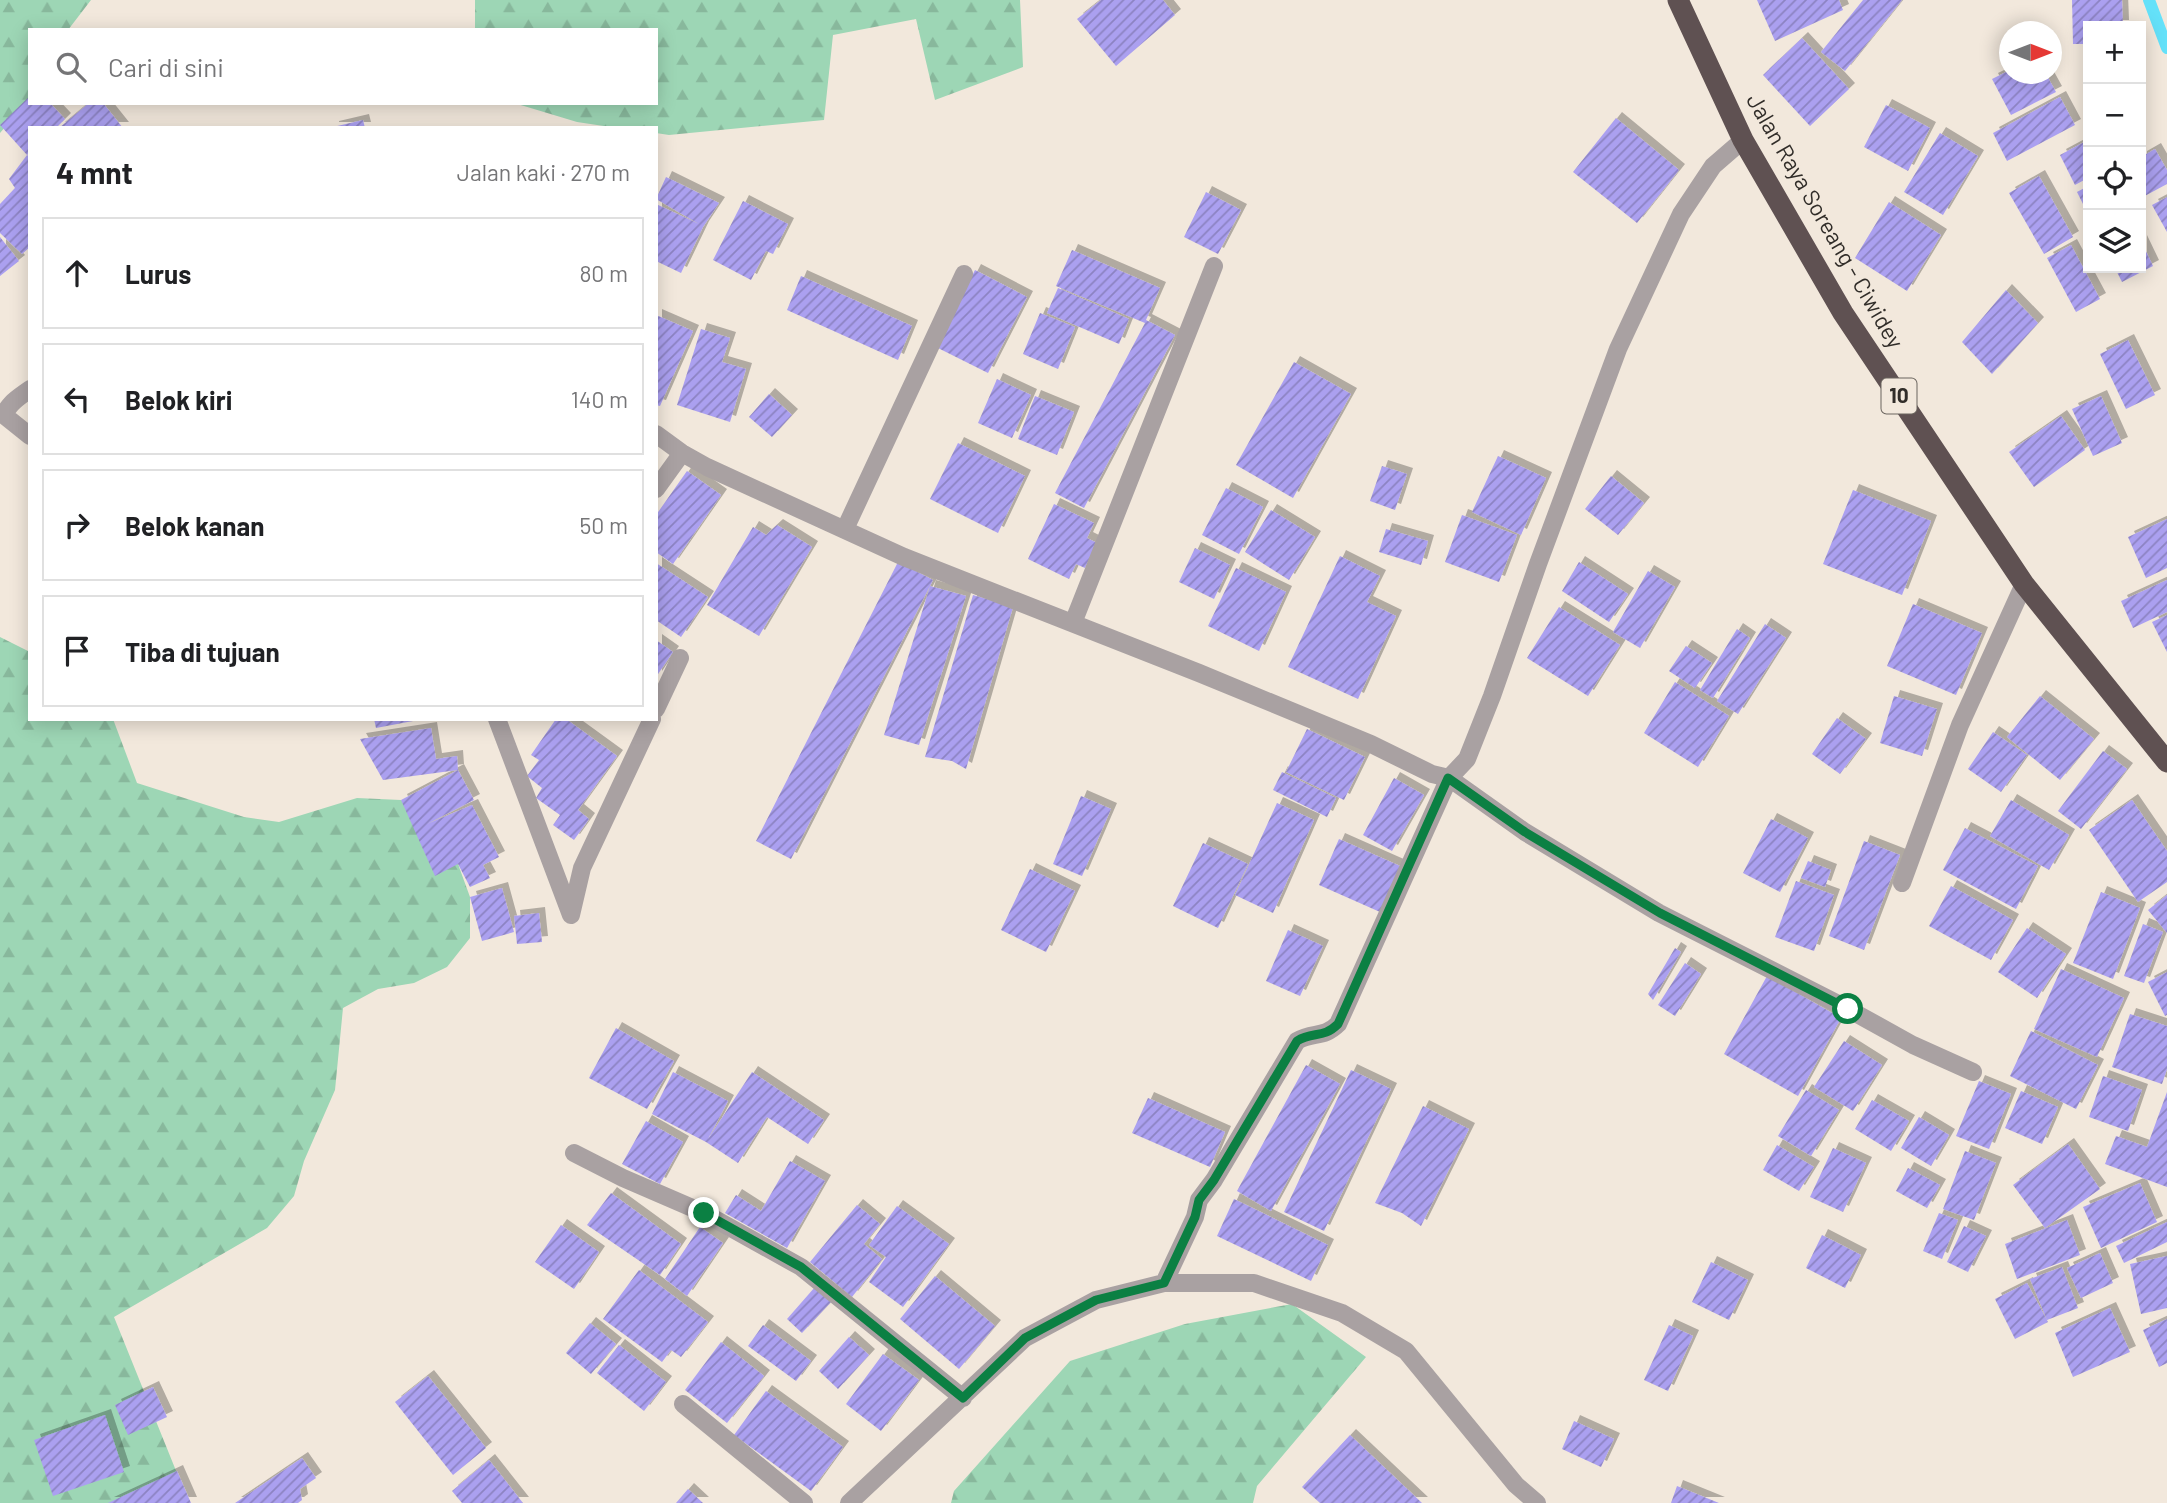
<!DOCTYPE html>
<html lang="id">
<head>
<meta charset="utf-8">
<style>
  body { margin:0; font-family:Barlow,sans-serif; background:#f2f2f2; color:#202124 }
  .controls { position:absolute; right:21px; top:21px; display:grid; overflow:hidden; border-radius:0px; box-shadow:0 4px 18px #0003 }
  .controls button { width:63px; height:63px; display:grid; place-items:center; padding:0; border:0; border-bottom:2px solid #e0e0e0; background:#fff; color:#202124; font:35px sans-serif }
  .compass { position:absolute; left:1999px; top:21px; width:63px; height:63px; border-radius:50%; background:#fff; box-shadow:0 4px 18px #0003; rotate:90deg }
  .stop { position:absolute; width:21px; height:21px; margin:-16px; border:5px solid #0b8043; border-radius:50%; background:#fff }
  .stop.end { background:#0b8043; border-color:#fff; box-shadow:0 2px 7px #0008 }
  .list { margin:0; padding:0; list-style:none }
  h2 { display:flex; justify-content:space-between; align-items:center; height:91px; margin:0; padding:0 28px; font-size:30px }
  h2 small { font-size:23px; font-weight:400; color:#757577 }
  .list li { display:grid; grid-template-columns:46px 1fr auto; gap:21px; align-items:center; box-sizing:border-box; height:112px; margin:0 14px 14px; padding:0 14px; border:2px solid #e0e0e0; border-radius:0px }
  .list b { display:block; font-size:26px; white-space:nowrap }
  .list em { font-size:23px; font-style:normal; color:#757577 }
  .icon { flex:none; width:38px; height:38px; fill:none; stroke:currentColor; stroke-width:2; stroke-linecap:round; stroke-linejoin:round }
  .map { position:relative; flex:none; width:2167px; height:1503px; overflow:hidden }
  .search { position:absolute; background:#fff; box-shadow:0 4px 18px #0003; left:28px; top:28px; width:630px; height:77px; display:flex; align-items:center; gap:18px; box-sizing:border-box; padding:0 24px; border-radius:0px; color:#757577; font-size:26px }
  .panel { position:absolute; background:#fff; box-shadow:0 4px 18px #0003; left:28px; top:126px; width:630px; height:595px; border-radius:0px }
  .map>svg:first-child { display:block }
  .forest { fill:url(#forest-firs) }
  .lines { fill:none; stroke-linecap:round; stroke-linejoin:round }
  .stream { stroke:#64e1f9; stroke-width:12 }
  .building { fill:url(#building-hatch); filter:url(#shadow) }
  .minor { stroke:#a9a1a2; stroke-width:18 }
  .highway { stroke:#5f5152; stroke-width:21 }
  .route { stroke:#0b8043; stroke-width:9 }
  .labels { text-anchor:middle; stroke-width:5; stroke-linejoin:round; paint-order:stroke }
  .shield { fill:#f2e8dc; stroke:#6b655f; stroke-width:2 }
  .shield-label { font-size:21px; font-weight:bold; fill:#312d29 }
  .street-label { font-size:23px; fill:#312d29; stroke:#f2e8dc }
</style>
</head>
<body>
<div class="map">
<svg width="2167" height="1503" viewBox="0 0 2167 1503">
  <defs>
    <pattern id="forest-firs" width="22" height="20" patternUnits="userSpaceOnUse" patternTransform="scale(1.75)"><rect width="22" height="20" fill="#9dd6b5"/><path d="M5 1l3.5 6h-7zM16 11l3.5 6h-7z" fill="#88b89c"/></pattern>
    <pattern id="building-hatch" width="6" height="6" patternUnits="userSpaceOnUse" patternTransform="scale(1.75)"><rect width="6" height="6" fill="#aba0f0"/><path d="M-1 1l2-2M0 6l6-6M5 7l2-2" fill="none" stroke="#8c83c2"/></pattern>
    <filter id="shadow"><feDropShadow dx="6" dy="-6" stdDeviation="0" flood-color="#0004"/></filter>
  </defs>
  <rect width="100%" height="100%" fill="#f2e8dc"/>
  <path class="forest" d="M 0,0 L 91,0 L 68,30 L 30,30 L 30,98 L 0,133 Z
    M 475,0 L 1020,0 L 1023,67 L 935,100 L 916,19 L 833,35 L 824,120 L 669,135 L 656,133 L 656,128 L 617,128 L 577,122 L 514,103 L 656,103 L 656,30 L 475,30 Z
    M 0,637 L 30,652 L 30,719 L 113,719 L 137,783 L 244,817 L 279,822 L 357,798 L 401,800 L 436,833 L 458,864 L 470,897 L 470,938 L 447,967 L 414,983 L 378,989 L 343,1008 L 335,1090 L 304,1161 L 294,1196 L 267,1228 L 114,1317 L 189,1503 L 0,1503 Z
    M 1292,1304 L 1366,1357 L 1257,1486 L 1253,1503 L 951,1503 L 954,1491 L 1070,1361 L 1185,1324 Z"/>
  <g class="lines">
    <path class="stream" d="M 2149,0 L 2167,48"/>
  </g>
  <path class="building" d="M 1101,0 L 1163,0 L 1175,15 L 1116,66 L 1077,19 Z
    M 1757,0 L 1839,0 L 1843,10 L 1775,41 Z
    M 1863,0 L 1902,0 L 1845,71 L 1821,52 Z
    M 2072,0 L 2122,0 L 2123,26 L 2088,26 L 2088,44 L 2073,44 Z
    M 1802,38 L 1849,89 L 1810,126 L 1763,75 Z
    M 2010,70 L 2010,74 L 2046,74 L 2056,92 L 2011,115 L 1992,79 Z
    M 30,96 L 30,103 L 50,103 L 65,119 L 56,128 L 30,128 L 30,153 L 27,155 L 0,125 Z
    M 2060,97 L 2075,125 L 2007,161 L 1993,133 Z
    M 89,103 L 103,103 L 123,128 L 59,128 Z
    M 1886,105 L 1930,128 L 1908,171 L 1864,147 Z
    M 1616,118 L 1679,170 L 1637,223 L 1573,172 Z
    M 363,120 L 365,128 L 333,128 L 333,127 Z
    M 1940,133 L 1978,156 L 1943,215 L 1904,192 Z
    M 2088,140 L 2088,178 L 2075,185 L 2060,155 Z
    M 2155,149 L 2167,170 L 2167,184 L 2141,198 L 2141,157 Z
    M 27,155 L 30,157 L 30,247 L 22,254 L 0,233 L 0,204 L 15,188 L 9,179 Z
    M 2039,176 L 2073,237 L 2044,254 L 2009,193 Z
    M 666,177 L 719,203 L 703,227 L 681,273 L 656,261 L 656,204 L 699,224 L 656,199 Z
    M 2088,186 L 2088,214 L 2077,192 Z
    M 1206,192 L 1241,210 L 1218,254 L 1184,237 Z
    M 2167,197 L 2167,232 L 2152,205 Z
    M 743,201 L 788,224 L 773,254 L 766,251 L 751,280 L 713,260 Z
    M 1889,202 L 1941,235 L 1907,291 L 1855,258 Z
    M 0,237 L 19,261 L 0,276 Z
    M 2141,241 L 2153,266 L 2122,282 L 2115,268 L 2141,268 Z
    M 2071,245 L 2100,299 L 2076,312 L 2047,258 Z
    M 1072,250 L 1160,288 L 1146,320 L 1175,335 L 1084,508 L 1055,493 L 1145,323 L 1056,286 Z
    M 975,270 L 1027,297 L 988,373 L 936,347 Z
    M 801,276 L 912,326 L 898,360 L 787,310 Z
    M 1058,288 L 1129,319 L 1119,344 L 1047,313 Z
    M 2006,290 L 2038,323 L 1992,374 L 1962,342 Z
    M 1040,313 L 1075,327 L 1058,369 L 1023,354 Z
    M 656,315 L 693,331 L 660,406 L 656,405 Z
    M 701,329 L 730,338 L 722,362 L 746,369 L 730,422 L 677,405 Z
    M 2128,340 L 2155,395 L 2126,409 L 2100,354 Z
    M 1294,362 L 1351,394 L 1293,498 L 1236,465 Z
    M 997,379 L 1031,395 L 1012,438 L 978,423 Z
    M 769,394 L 792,415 L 772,437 L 749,417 Z
    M 1035,396 L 1074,412 L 1057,455 L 1018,439 Z
    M 2101,396 L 2122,443 L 2093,456 L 2072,409 Z
    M 2061,416 L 2085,450 L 2034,487 L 2009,452 Z
    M 958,443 L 1025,476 L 998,533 L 930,499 Z
    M 1498,456 L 1546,478 L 1521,535 L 1472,512 Z
    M 1382,466 L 1407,474 L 1395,510 L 1370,501 Z
    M 687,471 L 721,495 L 673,564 L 656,552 L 656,515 Z
    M 1611,476 L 1644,503 L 1618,535 L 1585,509 Z
    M 1226,488 L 1263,507 L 1239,554 L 1202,535 Z
    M 1853,490 L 1931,521 L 1902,595 L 1823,564 Z
    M 1054,504 L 1094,523 L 1087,538 L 1097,543 L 1085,568 L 1076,564 L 1069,579 L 1028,559 Z
    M 1271,510 L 1315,537 L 1289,580 L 1245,552 Z
    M 1462,515 L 1517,535 L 1499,582 L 1445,562 Z
    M 2167,519 L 2167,568 L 2146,578 L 2128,537 Z
    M 777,525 L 812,547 L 759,636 L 707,605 L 753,527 L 766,535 Z
    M 1386,529 L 1428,541 L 1421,565 L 1379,552 Z
    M 1195,548 L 1230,565 L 1214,599 L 1179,582 Z
    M 1340,556 L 1380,576 L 1367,602 L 1396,616 L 1358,699 L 1288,667 Z
    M 898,562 L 933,580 L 791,859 L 756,841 Z
    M 1579,562 L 1628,594 L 1609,622 L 1562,591 Z
    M 656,563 L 708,597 L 681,637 L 656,620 Z
    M 1236,568 L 1286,592 L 1259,651 L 1208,626 Z
    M 1648,571 L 1675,587 L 1640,648 L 1613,632 Z
    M 2167,580 L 2167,612 L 2133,628 L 2121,601 Z
    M 930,586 L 966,596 L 919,745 L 884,735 Z
    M 973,595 L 1013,607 L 966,769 L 952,761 L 925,757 Z
    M 1913,604 L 1982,633 L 1956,695 L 1887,666 Z
    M 1559,607 L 1620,645 L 1588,696 L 1527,658 Z
    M 2167,615 L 2167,652 L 2152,622 Z
    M 1765,624 L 1786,638 L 1738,714 L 1717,701 Z
    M 1737,629 L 1750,638 L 1713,698 L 1700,690 Z
    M 656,640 L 673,652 L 656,677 Z
    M 1686,646 L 1712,663 L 1695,688 L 1669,671 Z
    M 1675,682 L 1729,716 L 1698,767 L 1644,733 Z
    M 1894,696 L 1937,709 L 1922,756 L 1880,743 Z
    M 2040,696 L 2094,739 L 2060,780 L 2007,737 Z
    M 1837,718 L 1866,739 L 1840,774 L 1812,754 Z
    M 374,719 L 413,719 L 413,721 L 376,728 Z
    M 556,719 L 566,719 L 617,756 L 578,810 L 589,819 L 574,840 L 553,825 L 560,815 L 536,798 L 542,788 L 527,776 L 539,760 L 531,755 Z
    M 431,728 L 436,759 L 457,756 L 458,770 L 383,780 L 360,739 Z
    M 1307,729 L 1365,757 L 1344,800 L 1286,772 Z
    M 1993,732 L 2027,755 L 2001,792 L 1968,769 Z
    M 2103,751 L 2127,769 L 2081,829 L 2058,811 Z
    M 458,770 L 474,800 L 427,824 L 472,805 L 499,857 L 483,865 L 490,878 L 470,887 L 458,864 L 435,876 L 401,800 Z
    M 1282,772 L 1336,798 L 1327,817 L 1273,790 Z
    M 1394,778 L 1424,795 L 1392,851 L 1363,835 Z
    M 1081,796 L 1111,809 L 1082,876 L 1053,864 Z
    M 2011,800 L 2069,835 L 2049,870 L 1990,836 Z
    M 2132,800 L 2167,851 L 2167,882 L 2138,902 L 2089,830 Z
    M 1277,803 L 1314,820 L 1273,913 L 1235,895 Z
    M 1771,819 L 1808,838 L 1780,892 L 1743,873 Z
    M 1965,828 L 2038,866 L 2016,909 L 1943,870 Z
    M 1339,839 L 1400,866 L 1380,912 L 1319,885 Z
    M 1864,841 L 1900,855 L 1864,950 L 1829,936 Z
    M 1203,843 L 1248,864 L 1218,928 L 1173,906 Z
    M 1808,861 L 1831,870 L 1825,887 L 1801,878 Z
    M 1030,869 L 1075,891 L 1046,952 L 1001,930 Z
    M 1796,881 L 1834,895 L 1814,951 L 1775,937 Z
    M 1951,886 L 2013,920 L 1991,960 L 1929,926 Z
    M 502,888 L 514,932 L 482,941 L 470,897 Z
    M 2101,892 L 2140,908 L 2113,979 L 2073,963 Z
    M 2167,895 L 2167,933 L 2148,910 Z
    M 539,913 L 542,942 L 517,944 L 514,916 Z
    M 2143,924 L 2163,932 L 2144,983 L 2124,976 Z
    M 2027,928 L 2066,954 L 2037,998 L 1998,972 Z
    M 1288,930 L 1323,946 L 1300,996 L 1266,981 Z
    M 1675,948 L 1681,952 L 1653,1000 L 1648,994 Z
    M 1685,963 L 1701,974 L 1675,1016 L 1658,1005 Z
    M 2061,969 L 2124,998 L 2097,1057 L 2034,1029 Z
    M 2167,972 L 2167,1015 L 2165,1016 L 2148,982 Z
    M 1767,976 L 1841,1018 L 1798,1096 L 1724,1054 Z
    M 2130,1014 L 2167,1026 L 2167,1069 L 2162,1084 L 2112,1067 Z
    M 616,1028 L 674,1061 L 647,1109 L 589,1078 Z
    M 2031,1031 L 2098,1065 L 2076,1109 L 2010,1076 Z
    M 1844,1041 L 1882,1065 L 1853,1111 L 1814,1087 Z
    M 1306,1065 L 1340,1084 L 1271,1211 L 1237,1191 Z
    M 1351,1070 L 1391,1089 L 1324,1231 L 1284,1212 Z
    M 673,1072 L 728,1101 L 708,1139 L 752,1072 L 824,1120 L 808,1144 L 767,1117 L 738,1163 L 706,1142 L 652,1114 Z
    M 2103,1076 L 2142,1090 L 2128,1131 L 2089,1117 Z
    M 1979,1081 L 2011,1094 L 1989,1149 L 1956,1136 Z
    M 1806,1090 L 1839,1110 L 1811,1156 L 1778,1136 Z
    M 2021,1091 L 2058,1107 L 2042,1144 L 2005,1128 Z
    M 2167,1092 L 2167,1187 L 2105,1164 L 2116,1136 L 2147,1147 Z
    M 1148,1098 L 1225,1132 L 1210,1167 L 1132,1133 Z
    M 1872,1100 L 1909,1121 L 1891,1151 L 1855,1129 Z
    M 1423,1106 L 1469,1129 L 1421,1226 L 1402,1213 L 1375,1203 Z
    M 1919,1117 L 1949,1135 L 1931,1166 L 1901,1148 Z
    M 646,1121 L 683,1142 L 660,1184 L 622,1164 Z
    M 2068,1144 L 2100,1189 L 2045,1228 L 2013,1185 Z
    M 1777,1145 L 1814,1167 L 1799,1191 L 1763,1170 Z
    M 1833,1148 L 1866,1163 L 1843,1212 L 1810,1197 Z
    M 1965,1151 L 1996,1163 L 1974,1220 L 1943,1209 Z
    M 790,1161 L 825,1181 L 787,1248 L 725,1213 L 736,1195 L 761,1211 Z
    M 1908,1168 L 1940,1185 L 1927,1208 L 1896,1191 Z
    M 2140,1183 L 2157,1222 L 2101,1248 L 2083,1207 Z
    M 611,1193 L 681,1244 L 660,1275 L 587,1225 Z
    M 1234,1199 L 1328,1245 L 1311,1281 L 1217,1236 Z
    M 857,1205 L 880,1224 L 864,1244 L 882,1259 L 852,1297 L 810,1262 Z
    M 897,1206 L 949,1244 L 903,1307 L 869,1282 L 886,1257 L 869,1245 Z
    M 1939,1213 L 1958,1220 L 1942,1259 L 1923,1251 Z
    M 2067,1220 L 2080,1255 L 2017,1279 L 2005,1244 Z
    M 2167,1222 L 2167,1242 L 2124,1263 L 2116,1246 Z
    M 561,1225 L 599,1252 L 574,1289 L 535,1262 Z
    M 1964,1226 L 1986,1236 L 1968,1272 L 1947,1262 Z
    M 700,1227 L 723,1243 L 687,1296 L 665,1279 Z
    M 1822,1235 L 1861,1255 L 1845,1288 L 1806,1268 Z
    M 2100,1253 L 2113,1283 L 2081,1298 L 2067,1268 Z
    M 2167,1256 L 2167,1308 L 2141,1314 L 2130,1264 Z
    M 1711,1262 L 1748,1280 L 1729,1320 L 1692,1302 Z
    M 2062,1267 L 2078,1308 L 2047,1320 L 2030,1279 Z
    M 639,1270 L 708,1322 L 681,1357 L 671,1350 L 662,1362 L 603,1319 Z
    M 935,1276 L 995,1326 L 959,1369 L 900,1319 Z
    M 2027,1283 L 2048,1322 L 2015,1339 L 1995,1299 Z
    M 815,1287 L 831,1302 L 802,1333 L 787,1319 Z
    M 2110,1308 L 2130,1352 L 2073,1377 L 2055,1333 Z
    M 2167,1319 L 2167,1363 L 2159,1367 L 2143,1330 Z
    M 590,1323 L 616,1344 L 591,1374 L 566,1353 Z
    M 763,1325 L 811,1361 L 796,1381 L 748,1346 Z
    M 1669,1325 L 1693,1336 L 1668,1391 L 1644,1380 Z
    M 849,1337 L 869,1355 L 838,1389 L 819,1371 Z
    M 721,1342 L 764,1376 L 727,1423 L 685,1390 Z
    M 619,1345 L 666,1382 L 644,1411 L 597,1373 Z
    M 883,1354 L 919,1380 L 881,1431 L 846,1404 Z
    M 428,1376 L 486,1448 L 453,1475 L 395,1402 Z
    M 153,1387 L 167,1417 L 128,1435 L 115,1405 Z
    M 766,1391 L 843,1447 L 811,1491 L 734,1435 Z
    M 105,1415 L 124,1472 L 53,1496 L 34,1440 Z
    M 1574,1421 L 1614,1439 L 1601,1467 L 1562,1449 Z
    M 1350,1435 L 1422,1503 L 1320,1503 L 1302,1487 Z
    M 302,1458 L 316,1478 L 300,1489 L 302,1500 L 298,1503 L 235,1503 Z
    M 489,1460 L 523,1503 L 462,1503 L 452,1491 Z
    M 177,1471 L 191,1503 L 108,1503 Z
    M 1677,1486 L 1719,1503 L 1671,1503 Z
    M 688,1489 L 703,1503 L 676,1503 Z"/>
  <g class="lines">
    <path class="minor" d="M 30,389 C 21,396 6,404 5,416 L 30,436
      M 656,434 L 682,453 L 707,467 L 904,557 L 1199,673 L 1371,744 L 1432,774 L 1449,778 L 1467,759 L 1492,696 L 1538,564 L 1618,349 L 1681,214 L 1713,166 L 1743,140
      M 656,489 L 682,453
      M 845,529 L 964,274
      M 1073,623 L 1214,266
      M 656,709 L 680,658
      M 497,719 L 571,915 L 582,868 L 652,719
      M 1902,883 L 1960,725 L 2024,584
      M 574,1153 L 623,1178 L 704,1213 L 801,1267 L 963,1398
      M 1164,1283 L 1195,1217 L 1199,1200 L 1214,1180 L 1297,1041 C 1313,1031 1323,1039 1338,1024 L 1449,778 L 1525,832 L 1659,913 L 1848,1009 L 1913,1045 L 1973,1072
      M 683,1404 L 804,1503
      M 849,1503 L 1025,1338 L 1096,1300 L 1164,1283 L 1254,1283 L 1342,1313 L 1406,1351 L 1516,1485 L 1537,1503"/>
    <path class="highway" d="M 1678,0 L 1743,140 L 1843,313 L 2024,584 L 2167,762"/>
  </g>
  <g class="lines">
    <path class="route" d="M 704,1213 L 801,1267 L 963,1398 L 1025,1338 L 1096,1300 L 1164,1283 L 1195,1217 L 1199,1200 L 1214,1180 L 1297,1041 C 1313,1031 1323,1039 1338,1024 L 1448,778 L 1525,832 L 1660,913 L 1848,1009"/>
  </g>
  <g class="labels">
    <rect class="shield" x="1881.5" y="378.5" width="35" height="35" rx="5"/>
    <g class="shield-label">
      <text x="1899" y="403">10</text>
    </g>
    <g class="street-label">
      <text transform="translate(1825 221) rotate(60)" y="8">Jalan Raya Soreang - Ciwidey</text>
    </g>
  </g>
</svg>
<div class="controls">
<button>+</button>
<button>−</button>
<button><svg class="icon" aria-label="locate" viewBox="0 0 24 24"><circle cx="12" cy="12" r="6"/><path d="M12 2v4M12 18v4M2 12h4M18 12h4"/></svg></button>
<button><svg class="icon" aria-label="layers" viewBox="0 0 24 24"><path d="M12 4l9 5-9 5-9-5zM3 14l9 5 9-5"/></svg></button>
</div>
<svg class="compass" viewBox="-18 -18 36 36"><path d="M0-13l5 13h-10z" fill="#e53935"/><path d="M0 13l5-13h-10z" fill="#757577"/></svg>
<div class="stop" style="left:1848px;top:1009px"></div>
<div class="stop end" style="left:704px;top:1213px"></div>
<div class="search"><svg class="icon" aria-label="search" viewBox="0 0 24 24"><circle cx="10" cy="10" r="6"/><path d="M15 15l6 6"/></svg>Cari di sini</div>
<section class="panel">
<h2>4 mnt<small>Jalan kaki · 270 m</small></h2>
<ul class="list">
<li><svg class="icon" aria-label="ahead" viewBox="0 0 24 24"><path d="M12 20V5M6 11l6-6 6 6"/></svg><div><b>Lurus</b></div><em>80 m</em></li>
<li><svg class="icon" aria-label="left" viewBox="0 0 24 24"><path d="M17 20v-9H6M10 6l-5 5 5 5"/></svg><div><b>Belok kiri</b></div><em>140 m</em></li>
<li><svg class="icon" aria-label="right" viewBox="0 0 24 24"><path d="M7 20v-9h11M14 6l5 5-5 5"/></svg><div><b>Belok kanan</b></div><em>50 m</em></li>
<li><svg class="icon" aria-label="arrive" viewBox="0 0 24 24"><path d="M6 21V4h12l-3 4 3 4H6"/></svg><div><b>Tiba di tujuan</b></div></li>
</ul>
</section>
</div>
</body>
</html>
